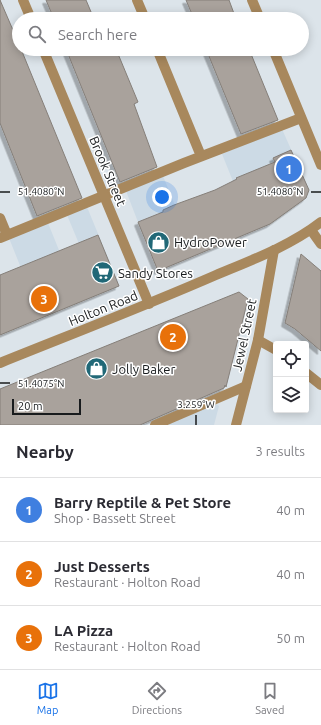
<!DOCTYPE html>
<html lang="en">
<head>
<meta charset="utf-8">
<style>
  body { margin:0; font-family:Ubuntu,sans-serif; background:#f7f7f7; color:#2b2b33 }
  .controls { position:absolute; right:12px; bottom:12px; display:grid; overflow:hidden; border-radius:4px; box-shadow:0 2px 10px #0003 }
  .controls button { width:36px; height:36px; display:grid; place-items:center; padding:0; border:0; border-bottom:1px solid #e1e1e2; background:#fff; color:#2b2b33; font:20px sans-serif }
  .scale { position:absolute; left:12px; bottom:10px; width:69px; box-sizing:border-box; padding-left:4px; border:2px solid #181b1d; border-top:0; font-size:11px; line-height:14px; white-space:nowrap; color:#181b1d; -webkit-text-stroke:3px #fff; paint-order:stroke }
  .you { position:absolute; left:162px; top:197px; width:14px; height:14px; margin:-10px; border:3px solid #fff; border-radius:50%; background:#1a73e8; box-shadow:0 0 0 6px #1a73e833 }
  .badge { display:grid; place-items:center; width:26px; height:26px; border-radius:50%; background:#1a73e8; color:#fff; font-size:13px; font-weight:700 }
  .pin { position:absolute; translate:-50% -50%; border:2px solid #fff; box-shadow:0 1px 4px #0006 }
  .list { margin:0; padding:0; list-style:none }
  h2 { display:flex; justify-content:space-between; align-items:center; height:52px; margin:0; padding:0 16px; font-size:17px }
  h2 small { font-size:13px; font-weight:400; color:#7c7c81 }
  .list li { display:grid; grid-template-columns:26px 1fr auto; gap:12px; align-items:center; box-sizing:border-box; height:64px; padding:0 16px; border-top:1px solid #e1e1e2 }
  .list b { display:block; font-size:15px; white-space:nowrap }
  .list p { margin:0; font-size:13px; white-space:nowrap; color:#7c7c81 }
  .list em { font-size:13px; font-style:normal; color:#7c7c81 }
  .icon { flex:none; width:22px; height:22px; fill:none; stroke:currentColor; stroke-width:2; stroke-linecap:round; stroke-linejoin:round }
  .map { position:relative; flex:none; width:321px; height:425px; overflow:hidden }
  .search { position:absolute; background:#fff; box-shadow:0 2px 10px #0003; left:12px; right:12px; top:12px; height:44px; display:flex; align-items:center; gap:10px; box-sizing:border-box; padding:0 14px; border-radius:22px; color:#7c7c81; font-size:15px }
  .sheet { height:244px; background:#fff }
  nav { display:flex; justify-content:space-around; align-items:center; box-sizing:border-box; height:56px; border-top:1px solid #e1e1e2; background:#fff; font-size:11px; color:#7c7c81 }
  nav a { display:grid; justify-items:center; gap:2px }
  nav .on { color:#1a73e8 }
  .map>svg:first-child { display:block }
  .built { fill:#ccdae5 }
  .building { fill:#a9a29c; stroke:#857f79; filter:url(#shadow) }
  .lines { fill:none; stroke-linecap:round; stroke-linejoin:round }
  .service { stroke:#a8885d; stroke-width:10 }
  .minor { stroke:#a8885d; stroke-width:10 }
  .tertiary { stroke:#a8885d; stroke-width:10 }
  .ticks { fill:none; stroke:#181b1d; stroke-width:1.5 }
  .labels { text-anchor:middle; stroke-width:3; stroke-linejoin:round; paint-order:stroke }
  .street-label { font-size:13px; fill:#181b1d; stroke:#fff }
  .poi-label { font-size:13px; fill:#181b1d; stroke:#fff; text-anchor:start }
  .ticks-label { font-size:10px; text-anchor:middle; fill:#181b1d; stroke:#fff; stroke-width:3; stroke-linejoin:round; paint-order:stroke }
</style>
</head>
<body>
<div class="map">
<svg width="321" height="425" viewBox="0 0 321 425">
  <defs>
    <filter id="shadow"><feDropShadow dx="-3.5" dy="3.5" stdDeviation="0" flood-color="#0004"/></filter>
  </defs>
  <rect width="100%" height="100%" fill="#dce4ea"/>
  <path class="built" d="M 282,129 L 309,190 L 306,198 L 273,222 L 253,231 L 222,154 Z
    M 163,176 L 195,255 L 138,222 L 126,191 Z
    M 87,207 L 118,282 L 116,287 L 100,294 L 67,215 Z
    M 48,223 L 80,302 L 41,318 L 9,238 Z
    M 216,404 L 219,406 L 214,425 L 167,425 Z"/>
  <path class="building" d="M 0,0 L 19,44 L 19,49 L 21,49 L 82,198 L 37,216 L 0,123 Z
    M 46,0 L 86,0 L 94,19 L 54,19 Z
    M 186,0 L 229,0 L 236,19 L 194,19 Z
    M 66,49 L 116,49 L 138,102 L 134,104 L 157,167 L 120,182 Z
    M 206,49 L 249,49 L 278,120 L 241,134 Z
    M 291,150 L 309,190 L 306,198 L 270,224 L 158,271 L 138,222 L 163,212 L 163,210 L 174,205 L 215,190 L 237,179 L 236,178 L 275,162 L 273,158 Z
    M 98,235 L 119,286 L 0,335 L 0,275 Z
    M 301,254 L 321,271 L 321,351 L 295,329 L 285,323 Z
    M 239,292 L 248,299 L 226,387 L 225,385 L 224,388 L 140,425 L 0,425 L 0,389 Z"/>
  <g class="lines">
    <path class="service" d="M 137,0 L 145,19
      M 157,49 L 201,156
      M 0,218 L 7,235
      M 0,238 L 184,163 L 301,118
      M 258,340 L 276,350
      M 306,373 L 321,385
      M 155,425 L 246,386"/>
    <path class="minor" d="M 23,0 L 31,19
      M 252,0 L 260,19
      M 43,49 L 149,304
      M 273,49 L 321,165
      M 311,230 L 321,244
      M 236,425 L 258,340 L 274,250"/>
    <path class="tertiary" d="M 0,363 C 72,334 145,306 216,275 C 252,260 290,246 321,222"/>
  </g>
  <path class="ticks" d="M 0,192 L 10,192M 311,192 L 321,192M 0,383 L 10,383M 196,415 L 196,425"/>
  <defs>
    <symbol id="shop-disc" viewBox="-11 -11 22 22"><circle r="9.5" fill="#216877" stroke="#fff"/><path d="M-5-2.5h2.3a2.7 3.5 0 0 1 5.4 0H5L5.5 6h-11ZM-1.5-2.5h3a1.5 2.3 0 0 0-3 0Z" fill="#fff"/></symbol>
    <symbol id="supermarket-disc" viewBox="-11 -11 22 22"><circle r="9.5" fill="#216877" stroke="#fff"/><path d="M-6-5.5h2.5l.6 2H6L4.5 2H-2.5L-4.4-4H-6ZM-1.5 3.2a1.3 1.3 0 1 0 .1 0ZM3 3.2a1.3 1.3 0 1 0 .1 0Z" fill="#fff"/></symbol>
  </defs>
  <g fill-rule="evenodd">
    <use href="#shop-disc" x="146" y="230" width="25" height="25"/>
    <use href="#supermarket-disc" x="90" y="260" width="25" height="25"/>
    <use href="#shop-disc" x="84" y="356" width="25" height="25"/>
  </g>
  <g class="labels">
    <g class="street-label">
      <text transform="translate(108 171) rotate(67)" y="5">Brook Street</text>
      <text transform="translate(103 308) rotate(-22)" y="5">Holton Road</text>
      <text transform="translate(244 335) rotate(-78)" y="5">Jewel Street</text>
    </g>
    <g class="poi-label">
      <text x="174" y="247">HydroPower</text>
      <text x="118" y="278">Sandy Stores</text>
      <text x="112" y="374">Jolly Baker</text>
    </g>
  </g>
  <g class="ticks-label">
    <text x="41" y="195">51.4080°N</text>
    <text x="280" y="195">51.4080°N</text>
    <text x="41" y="387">51.4075°N</text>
    <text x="196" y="408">3.259°W</text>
  </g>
</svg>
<div class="controls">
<button><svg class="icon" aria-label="locate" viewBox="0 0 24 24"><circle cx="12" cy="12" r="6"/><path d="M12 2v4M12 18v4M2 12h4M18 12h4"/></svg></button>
<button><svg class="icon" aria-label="layers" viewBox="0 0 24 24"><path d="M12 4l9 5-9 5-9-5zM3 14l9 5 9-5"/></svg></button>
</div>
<div class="scale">20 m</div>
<div class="you"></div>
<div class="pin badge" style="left:289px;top:169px;background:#3f7fe0">1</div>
<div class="pin badge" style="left:173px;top:337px;background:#e8710a">2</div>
<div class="pin badge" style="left:44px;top:299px;background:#e8710a">3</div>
<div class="search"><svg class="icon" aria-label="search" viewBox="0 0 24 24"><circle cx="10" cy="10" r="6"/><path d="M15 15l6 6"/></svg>Search here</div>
</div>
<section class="sheet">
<h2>Nearby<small>3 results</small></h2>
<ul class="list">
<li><span class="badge" style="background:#3f7fe0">1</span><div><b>Barry Reptile &amp; Pet Store</b><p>Shop · Bassett Street</p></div><em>40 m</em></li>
<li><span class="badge" style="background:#e8710a">2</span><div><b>Just Desserts</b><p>Restaurant · Holton Road</p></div><em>40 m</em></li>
<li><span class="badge" style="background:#e8710a">3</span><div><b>LA Pizza</b><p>Restaurant · Holton Road</p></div><em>50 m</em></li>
</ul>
</section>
<nav>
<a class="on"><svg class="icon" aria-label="map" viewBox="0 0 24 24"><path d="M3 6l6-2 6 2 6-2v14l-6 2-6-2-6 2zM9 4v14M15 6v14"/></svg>Map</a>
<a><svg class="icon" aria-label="directions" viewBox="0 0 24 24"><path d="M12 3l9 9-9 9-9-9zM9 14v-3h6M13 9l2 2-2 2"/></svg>Directions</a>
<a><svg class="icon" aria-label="saved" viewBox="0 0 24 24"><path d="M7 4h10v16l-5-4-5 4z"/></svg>Saved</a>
</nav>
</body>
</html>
